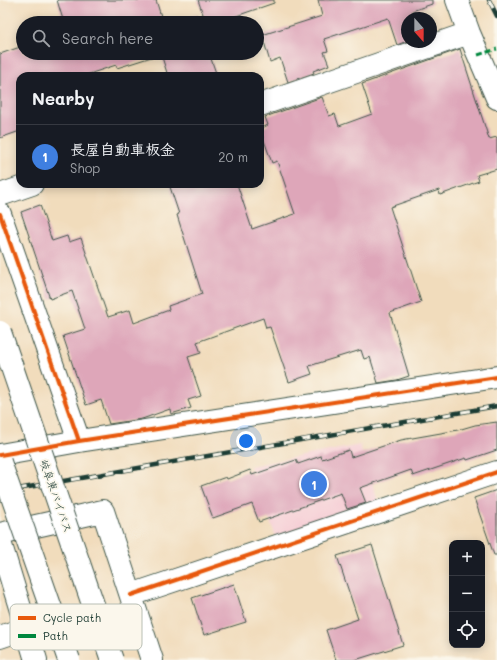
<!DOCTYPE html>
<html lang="en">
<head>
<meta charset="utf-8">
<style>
  body { margin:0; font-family:Mali,"Klee One",sans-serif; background:#242831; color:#f1f3f6 }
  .controls { position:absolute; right:12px; bottom:12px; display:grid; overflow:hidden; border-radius:8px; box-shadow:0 2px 10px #0003 }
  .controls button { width:36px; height:36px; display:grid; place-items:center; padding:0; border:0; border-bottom:1px solid #363941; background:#171b24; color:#f1f3f6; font:20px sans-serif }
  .compass { position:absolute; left:401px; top:12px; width:36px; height:36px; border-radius:50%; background:#171b24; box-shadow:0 2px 10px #0003; rotate:159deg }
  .you { position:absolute; left:246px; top:441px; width:14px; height:14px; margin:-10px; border:3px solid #fff; border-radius:50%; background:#1a73e8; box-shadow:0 0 0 6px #1a73e833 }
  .badge { display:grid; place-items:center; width:26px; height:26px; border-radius:50%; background:#ea580c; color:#fff; font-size:13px; font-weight:700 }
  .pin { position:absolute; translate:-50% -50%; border:2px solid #fff; box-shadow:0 1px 4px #0006 }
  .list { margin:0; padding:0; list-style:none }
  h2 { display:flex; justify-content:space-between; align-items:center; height:52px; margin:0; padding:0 16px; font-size:17px }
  h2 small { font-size:13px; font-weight:400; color:#9ea1a6 }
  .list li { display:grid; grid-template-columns:26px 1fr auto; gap:12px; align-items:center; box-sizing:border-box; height:64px; padding:0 16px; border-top:1px solid #363941 }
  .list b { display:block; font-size:15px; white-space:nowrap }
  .list p { margin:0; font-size:13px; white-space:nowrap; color:#9ea1a6 }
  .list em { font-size:13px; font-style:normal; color:#9ea1a6 }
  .icon { flex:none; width:22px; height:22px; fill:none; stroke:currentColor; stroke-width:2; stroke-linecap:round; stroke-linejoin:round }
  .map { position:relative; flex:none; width:497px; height:660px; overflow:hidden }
  .search { position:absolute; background:#171b24; box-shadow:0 2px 10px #0003; left:16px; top:16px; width:248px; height:44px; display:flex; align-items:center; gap:10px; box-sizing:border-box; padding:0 14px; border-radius:22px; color:#9ea1a6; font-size:15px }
  .panel { position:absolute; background:#171b24; box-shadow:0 2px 10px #0003; left:16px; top:72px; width:248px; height:116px; border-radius:12px }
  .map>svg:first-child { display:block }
  .built { fill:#f6cfd6 }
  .building { fill:#dea6b9 }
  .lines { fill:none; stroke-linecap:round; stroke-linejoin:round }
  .minor-casing { stroke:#3e5548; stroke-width:24 }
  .minor { stroke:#fff; stroke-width:22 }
  .rail-casing { stroke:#1f3d34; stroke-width:4.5 }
  .rail { stroke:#fbf7ec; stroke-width:3; stroke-dasharray:9; stroke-linecap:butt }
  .trunk-bridge-casing { stroke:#3e5548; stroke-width:24; stroke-linecap:butt }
  .trunk-bridge { stroke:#fff; stroke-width:22 }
  .quiet { stroke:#00873e; stroke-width:3; stroke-dasharray:6 3; stroke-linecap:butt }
  .cycleway-casing { stroke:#fbf7ec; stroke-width:6 }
  .cycleway { stroke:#e8590c; stroke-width:4 }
  .labels { text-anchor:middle; stroke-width:3.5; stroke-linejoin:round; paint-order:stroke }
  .street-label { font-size:11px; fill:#1f3d34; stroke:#fbf7ec }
  .key { fill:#fbf7ec; stroke:#b9bfb5; stroke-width:1 }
  .key-label { font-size:11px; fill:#1f3d34 }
</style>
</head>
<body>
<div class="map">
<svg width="497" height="660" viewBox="0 0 497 660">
  <rect width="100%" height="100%" fill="#fbf7ec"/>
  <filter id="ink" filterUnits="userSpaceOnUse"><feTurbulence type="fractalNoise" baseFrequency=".025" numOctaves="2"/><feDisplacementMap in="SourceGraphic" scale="8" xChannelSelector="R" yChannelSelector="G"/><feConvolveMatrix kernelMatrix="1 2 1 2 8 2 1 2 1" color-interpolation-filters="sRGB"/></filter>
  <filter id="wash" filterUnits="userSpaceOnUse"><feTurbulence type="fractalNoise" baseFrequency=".012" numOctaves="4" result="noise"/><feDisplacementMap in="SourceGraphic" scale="16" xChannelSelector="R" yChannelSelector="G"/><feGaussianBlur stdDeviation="0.9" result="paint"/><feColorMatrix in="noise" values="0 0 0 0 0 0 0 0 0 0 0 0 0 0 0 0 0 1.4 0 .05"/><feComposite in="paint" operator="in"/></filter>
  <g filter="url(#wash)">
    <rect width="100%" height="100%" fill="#f1dcbc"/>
    <path class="built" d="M 360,445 L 378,501 L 276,537 L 250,466 Z"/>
    <g id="blocks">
      <path class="building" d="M 57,0 L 156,0 L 163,23 L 64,23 Z
        M 198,0 L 274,0 L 274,3 L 216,23 L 206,23 Z
        M 318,0 L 432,0 L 432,4 L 412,11 L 414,18 L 407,18 L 407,41 L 397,45 L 388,18 L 324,39 L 328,51 L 324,52 L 329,65 L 313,71 L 314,73 L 288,82 L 280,58 L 270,62 L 262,35 L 322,16 Z
        M 197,15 L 200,23 L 171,23 Z
        M 23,46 L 23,53 L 209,53 L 217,76 L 168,76 L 161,54 L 117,68 L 116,65 L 83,76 L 20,76 L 20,131 L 0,138 L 0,54 Z
        M 460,49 L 489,139 L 497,137 L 497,169 L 477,175 L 479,181 L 440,195 L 439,190 L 390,207 L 421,302 L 390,313 L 409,376 L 397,380 L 378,383 L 370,357 L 364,359 L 361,350 L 309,366 L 312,374 L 289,382 L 270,327 L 266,328 L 263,318 L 197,342 L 201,353 L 188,357 L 201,396 L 188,400 L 191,408 L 171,414 L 170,409 L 142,419 L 109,424 L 101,400 L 86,405 L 63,336 L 85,329 L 72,291 L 50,299 L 21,212 L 40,205 L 52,241 L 67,236 L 69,242 L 81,238 L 108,317 L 130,310 L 134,323 L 169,310 L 168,306 L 202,294 L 177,215 L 179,214 L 169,184 L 237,184 L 252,229 L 295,214 L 277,161 L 272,163 L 260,129 L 268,125 L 265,117 L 322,97 L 329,116 L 335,114 L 339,126 L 372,114 L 362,84 Z
        M 497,422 L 497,450 L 467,460 L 466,458 L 413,476 L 411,470 L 360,488 L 366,503 L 347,509 L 341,493 L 259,522 L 252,504 L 213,518 L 201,486 L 226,477 L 227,479 L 250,470 L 252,475 L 296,460 L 298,464 L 321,456 L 322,459 L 349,450 L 351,457 L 401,440 L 458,430 L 475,425 Z
        M 497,490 L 497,555 L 494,555 L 474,498 Z
        M 372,545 L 403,645 L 355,660 L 336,660 L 326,630 L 358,619 L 337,556 Z
        M 234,584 L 246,622 L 204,635 L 192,598 Z"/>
    </g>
  </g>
  <g filter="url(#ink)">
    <use href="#blocks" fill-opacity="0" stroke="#3e5548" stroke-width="1"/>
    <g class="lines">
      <defs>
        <path id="minor" d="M 457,0 L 469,33 L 497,98
          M 260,105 L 469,33
          M 0,195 L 32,184
          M 0,214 L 79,441 L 0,455
          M 79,441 L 497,377
          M 0,534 L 103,511 L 152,660
          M 0,542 L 36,660
          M 131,595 L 497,472
          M 0,637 L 26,628"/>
      </defs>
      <use href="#minor" class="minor-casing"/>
      <use href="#minor" class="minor"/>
      <defs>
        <path id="rail" d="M 489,0 L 497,16
          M 0,492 L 497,406"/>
      </defs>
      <use href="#rail" class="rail-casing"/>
      <use href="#rail" class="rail"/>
      <defs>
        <path id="trunk-bridge" d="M 0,332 L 112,660
          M 0,462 L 69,660"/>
      </defs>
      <use href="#trunk-bridge" class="trunk-bridge-casing"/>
      <use href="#trunk-bridge" class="trunk-bridge"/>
      <path class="quiet" d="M 478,55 L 497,49"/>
      <defs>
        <path id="cycleway" d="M 0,214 L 79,441 L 0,455
          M 79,441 L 497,377
          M 131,595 L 497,472"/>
      </defs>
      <use href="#cycleway" class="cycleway-casing"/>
      <use href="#cycleway" class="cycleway"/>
    </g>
  </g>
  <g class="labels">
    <g class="street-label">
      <text transform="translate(56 496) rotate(71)" y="4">岐阜東バイパス</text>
    </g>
  </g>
  <rect x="10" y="604" width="132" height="46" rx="6" class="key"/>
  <rect x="18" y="616" width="18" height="4" fill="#e8590c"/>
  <rect x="18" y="634" width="18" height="4" fill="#00873e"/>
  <g class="key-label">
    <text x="43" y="622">Cycle path</text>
    <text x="43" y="640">Path</text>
  </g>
</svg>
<div class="controls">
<button>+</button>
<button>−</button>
<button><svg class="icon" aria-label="locate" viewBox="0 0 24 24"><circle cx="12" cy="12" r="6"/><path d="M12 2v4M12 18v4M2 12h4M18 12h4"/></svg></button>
</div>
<svg class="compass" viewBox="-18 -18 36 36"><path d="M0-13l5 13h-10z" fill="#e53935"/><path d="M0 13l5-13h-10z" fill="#9ea1a6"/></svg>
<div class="you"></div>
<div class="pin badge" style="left:314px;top:484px;background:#3f7fe0">1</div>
<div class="search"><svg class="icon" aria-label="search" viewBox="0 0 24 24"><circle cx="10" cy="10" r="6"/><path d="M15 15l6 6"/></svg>Search here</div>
<section class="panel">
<h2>Nearby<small></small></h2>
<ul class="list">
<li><span class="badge" style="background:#3f7fe0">1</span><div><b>長屋自動車板金</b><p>Shop</p></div><em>20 m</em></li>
</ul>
</section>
</div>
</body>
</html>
